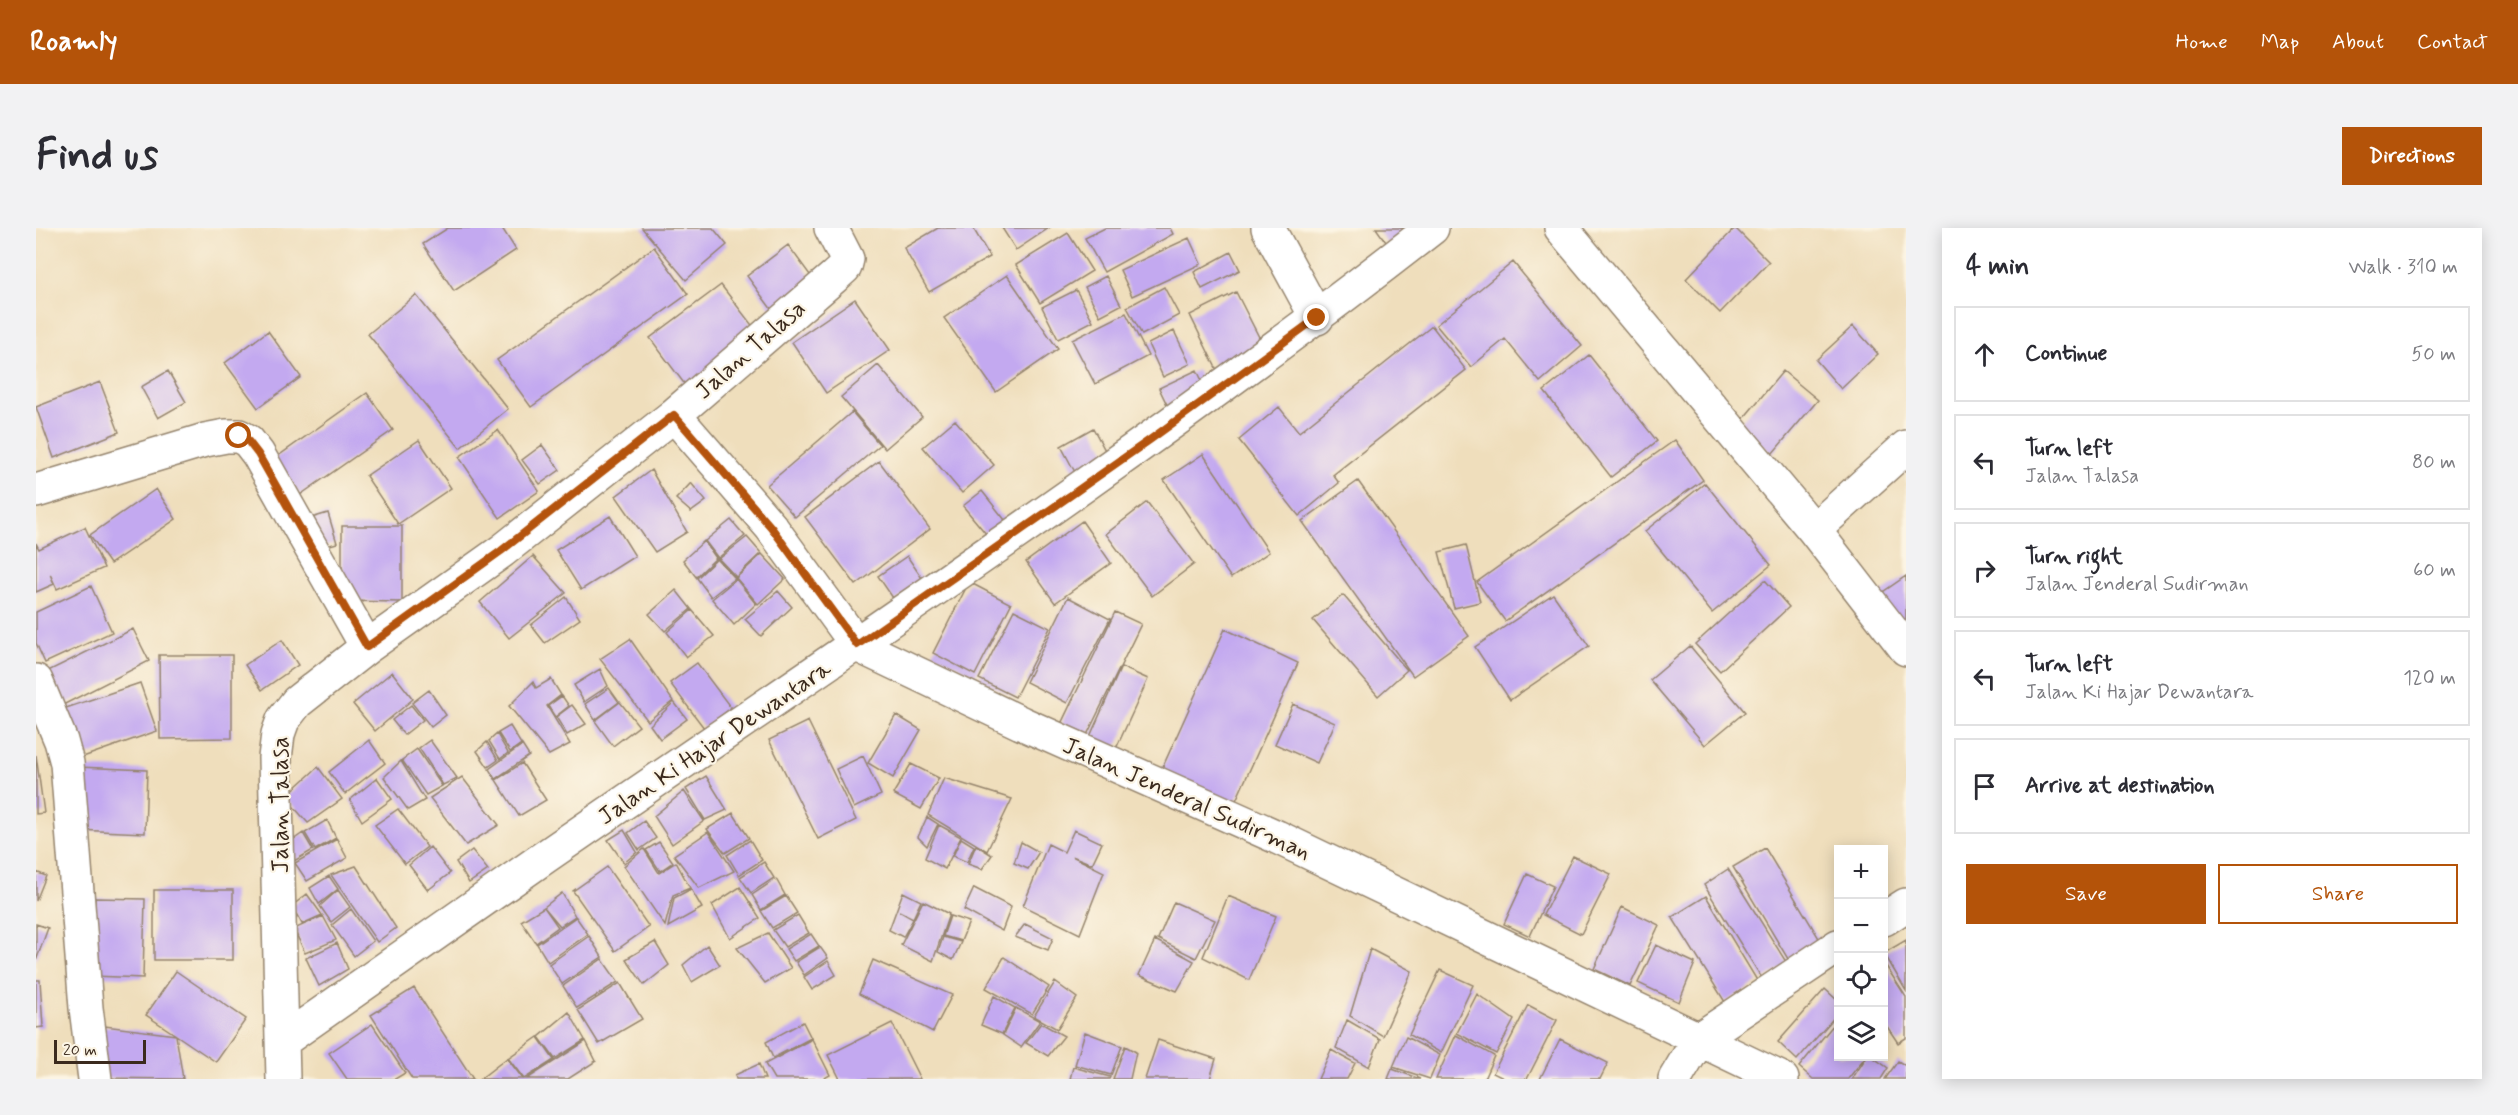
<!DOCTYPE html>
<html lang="en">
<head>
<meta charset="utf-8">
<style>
  body { margin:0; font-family:Mynerve,sans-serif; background:#f2f2f3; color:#2b2b33 }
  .controls { position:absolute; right:18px; bottom:18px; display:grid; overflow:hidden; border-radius:0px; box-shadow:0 3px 15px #0003 }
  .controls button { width:54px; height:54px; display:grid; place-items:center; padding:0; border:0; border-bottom:2px solid #e1e1e2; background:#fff; color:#2b2b33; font:30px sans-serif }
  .scale { position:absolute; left:18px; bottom:15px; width:92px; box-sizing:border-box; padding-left:6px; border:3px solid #3b2a1e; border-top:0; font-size:16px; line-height:21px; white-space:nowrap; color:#3b2a1e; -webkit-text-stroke:4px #fcf5e5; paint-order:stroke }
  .stop { position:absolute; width:18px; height:18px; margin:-14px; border:4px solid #b45309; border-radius:50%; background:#fff }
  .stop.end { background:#b45309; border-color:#fff; box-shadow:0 2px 6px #0008 }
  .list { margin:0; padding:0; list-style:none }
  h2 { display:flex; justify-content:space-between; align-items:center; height:78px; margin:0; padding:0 24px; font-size:26px }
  h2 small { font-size:20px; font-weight:400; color:#7c7c81 }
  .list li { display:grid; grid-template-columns:39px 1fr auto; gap:18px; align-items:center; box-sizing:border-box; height:96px; margin:0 12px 12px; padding:0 12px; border:2px solid #e1e1e2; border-radius:0px }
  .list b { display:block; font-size:22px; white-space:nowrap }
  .list p { margin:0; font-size:20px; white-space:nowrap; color:#7c7c81 }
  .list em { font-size:20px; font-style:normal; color:#7c7c81 }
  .actions { display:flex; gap:12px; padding:18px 24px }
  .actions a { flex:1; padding:14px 0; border:2px solid #b45309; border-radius:0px; text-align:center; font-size:21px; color:#b45309 }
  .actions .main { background:#b45309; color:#fff }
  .icon { flex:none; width:33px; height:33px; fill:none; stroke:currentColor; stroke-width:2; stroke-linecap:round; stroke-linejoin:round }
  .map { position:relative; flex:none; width:1870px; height:851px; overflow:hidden; border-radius:0px }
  header { display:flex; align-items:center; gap:36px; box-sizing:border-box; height:84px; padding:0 30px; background:#b45309; color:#fff }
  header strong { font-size:28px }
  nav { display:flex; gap:33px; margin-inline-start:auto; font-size:21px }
  .intro { display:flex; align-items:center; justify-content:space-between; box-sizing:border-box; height:144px; padding:0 36px }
  h1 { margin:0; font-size:42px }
  .button { padding:15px 27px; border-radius:0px; background:#b45309; color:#fff; font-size:21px; font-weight:700 }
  main { display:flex; gap:36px; padding:0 36px }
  aside { flex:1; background:#fff; border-radius:0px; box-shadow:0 3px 15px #0003 }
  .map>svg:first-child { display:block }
  .building { fill:#c3a9f0 }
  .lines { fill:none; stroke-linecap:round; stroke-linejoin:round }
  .minor-casing { stroke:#95846d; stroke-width:36 }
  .minor { stroke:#fff; stroke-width:33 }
  .route { stroke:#b45309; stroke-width:8 }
  .labels { text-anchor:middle; stroke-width:4.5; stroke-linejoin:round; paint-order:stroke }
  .street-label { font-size:24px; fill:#3b2a1e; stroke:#fcf5e5 }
</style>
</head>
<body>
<header>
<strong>Roamly</strong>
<nav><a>Home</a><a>Map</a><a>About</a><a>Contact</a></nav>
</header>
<div class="intro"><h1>Find us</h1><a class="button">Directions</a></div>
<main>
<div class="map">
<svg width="1870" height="851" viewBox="0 0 1870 851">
  <rect width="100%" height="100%" fill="#fcf5e5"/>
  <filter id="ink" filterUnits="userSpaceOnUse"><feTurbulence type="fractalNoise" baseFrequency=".0167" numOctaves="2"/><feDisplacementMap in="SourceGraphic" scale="12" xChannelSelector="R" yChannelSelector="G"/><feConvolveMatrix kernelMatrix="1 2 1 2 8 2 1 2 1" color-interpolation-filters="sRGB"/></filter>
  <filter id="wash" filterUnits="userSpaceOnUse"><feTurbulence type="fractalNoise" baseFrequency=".008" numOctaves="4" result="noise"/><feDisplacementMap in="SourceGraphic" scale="24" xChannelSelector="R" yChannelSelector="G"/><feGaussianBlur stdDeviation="1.35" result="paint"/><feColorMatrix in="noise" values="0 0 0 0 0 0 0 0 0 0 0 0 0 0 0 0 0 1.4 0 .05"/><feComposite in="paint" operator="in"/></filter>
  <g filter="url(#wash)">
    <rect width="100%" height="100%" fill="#efdebc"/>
    <g id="blocks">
      <path class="building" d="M 412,0 L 466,0 L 480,22 L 418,63 L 387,16 Z
        M 606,0 L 677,0 L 691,17 L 650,52 Z
        M 902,0 L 937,0 L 954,29 L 893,64 L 868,20 Z
        M 966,0 L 1013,0 L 980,22 Z
        M 1069,0 L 1134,0 L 1137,6 L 1068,44 L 1049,10 Z
        M 1340,0 L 1375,0 L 1352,17 Z
        M 1699,0 L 1733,34 L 1684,85 L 1650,51 Z
        M 1032,5 L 1056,43 L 1004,75 L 980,37 Z
        M 1153,10 L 1165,36 L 1096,68 L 1084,42 Z
        M 752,17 L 777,51 L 736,82 L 711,48 Z
        M 618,19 L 652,66 L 495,179 L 461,132 Z
        M 1195,24 L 1204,42 L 1166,61 L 1158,44 Z
        M 1477,34 L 1546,118 L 1504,154 L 1469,111 L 1435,139 L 1400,97 Z
        M 971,47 L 1022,121 L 960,164 L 908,90 Z
        M 1070,48 L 1085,77 L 1064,88 L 1049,59 Z
        M 685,57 L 722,105 L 650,158 L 614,110 Z
        M 1128,59 L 1143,87 L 1106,107 L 1091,79 Z
        M 1040,62 L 1057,93 L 1022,111 L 1006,79 Z
        M 1200,64 L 1228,119 L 1181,142 L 1154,87 Z
        M 380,67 L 472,181 L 424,220 L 332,106 Z
        M 819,71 L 854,122 L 790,165 L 756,114 Z
        M 1090,85 L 1112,128 L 1059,156 L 1036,112 Z
        M 1396,98 L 1430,142 L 1297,247 L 1303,255 L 1263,288 L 1203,212 L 1243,179 L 1263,204 Z
        M 1817,98 L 1842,126 L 1805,161 L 1780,132 Z
        M 232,103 L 265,149 L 222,180 L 189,135 Z
        M 1138,103 L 1154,136 L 1127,149 L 1112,116 Z
        M 1553,127 L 1621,213 L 1575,249 L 1508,163 Z
        M 842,137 L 886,189 L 849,221 L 805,169 Z
        M 1161,142 L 1173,168 L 1136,187 L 1123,160 Z
        M 132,143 L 150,174 L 122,190 L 105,159 Z
        M 1747,143 L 1782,172 L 1736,226 L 1702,197 Z
        M 64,154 L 83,204 L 18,230 L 0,179 Z
        M 331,165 L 357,202 L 264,267 L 238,231 Z
        M 816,184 L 844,217 L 759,289 L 731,257 Z
        M 919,192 L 958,237 L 926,265 L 887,219 Z
        M 1057,200 L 1072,228 L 1040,246 L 1025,218 Z
        M 462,202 L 503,263 L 464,290 L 423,229 Z
        M 383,212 L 415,260 L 362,296 L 330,248 Z
        M 1639,212 L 1667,252 L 1469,393 L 1441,354 Z
        M 506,217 L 524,242 L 504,256 L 486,232 Z
        M 1167,226 L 1233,324 L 1195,350 L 1128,252 Z
        M 843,233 L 894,301 L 820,357 L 769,289 Z
        M 615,242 L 651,304 L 619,324 L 580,268 Z
        M 1322,253 L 1433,408 L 1377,448 L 1266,293 Z
        M 655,255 L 670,273 L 655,284 L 640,271 Z
        M 1669,255 L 1735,337 L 1676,385 L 1609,303 Z
        M 120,261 L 140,291 L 74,336 L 54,307 Z
        M 946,263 L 969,292 L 951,307 L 927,278 Z
        M 1111,274 L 1158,336 L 1116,368 L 1070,306 Z
        M 292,285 L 301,315 L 280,321 L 272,291 Z
        M 574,288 L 599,328 L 545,362 L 520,322 Z
        M 695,292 L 709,308 L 682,330 L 669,313 Z
        M 1046,293 L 1075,335 L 1019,375 L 990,334 Z
        M 306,298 L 366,298 L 366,374 L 306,373 Z
        M 49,299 L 68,340 L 21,361 L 14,346 L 18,356 L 0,364 L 0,315 L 3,321 Z
        M 711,309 L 725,325 L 700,349 L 683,331 Z
        M 668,313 L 680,330 L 660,349 L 647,332 Z
        M 1430,317 L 1444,374 L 1418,380 L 1403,324 Z
        M 726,326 L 749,351 L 722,376 L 700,350 Z
        M 497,328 L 530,365 L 473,410 L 444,374 Z
        M 871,328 L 888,353 L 859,373 L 842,348 Z
        M 681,331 L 699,350 L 675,369 L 661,350 Z
        M 1870,348 L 1870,409 L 1841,368 Z
        M 700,351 L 720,376 L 698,397 L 676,371 Z
        M 1729,352 L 1753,379 L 1684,443 L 1659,416 Z
        M 933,354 L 975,376 L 939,447 L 897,425 Z
        M 55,358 L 76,404 L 9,435 L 0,415 L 0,384 Z
        M 640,362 L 655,381 L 629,403 L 613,386 Z
        M 742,363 L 756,379 L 725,408 L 709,391 Z
        M 1517,366 L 1553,418 L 1474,472 L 1439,419 Z
        M 1307,367 L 1371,442 L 1342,468 L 1277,392 Z
        M 530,369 L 544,391 L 509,415 L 495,397 Z
        M 1032,369 L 1074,391 L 1031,475 L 990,454 Z
        M 656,382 L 678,408 L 650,429 L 631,404 Z
        M 978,382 L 1014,400 L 979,469 L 943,451 Z
        M 1079,384 L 1105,396 L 1050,509 L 1025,496 Z
        M 97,401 L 113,433 L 25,478 L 8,445 Z
        M 1189,401 L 1262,435 L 1197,579 L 1124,545 Z
        M 594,411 L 637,473 L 612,493 L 564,431 Z
        M 246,412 L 262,437 L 226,462 L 209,437 Z
        M 1654,418 L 1709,484 L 1669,517 L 1614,452 Z
        M 123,427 L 196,427 L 196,510 L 124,511 Z
        M 661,435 L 695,480 L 668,500 L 634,455 Z
        M 1085,439 L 1112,451 L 1078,525 L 1052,513 Z
        M 564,441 L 572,458 L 548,474 L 538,457 Z
        M 356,444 L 377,471 L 339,503 L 317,476 Z
        M 515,451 L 525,467 L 511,478 L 534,516 L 513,527 L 473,478 L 497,454 L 500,460 Z
        M 104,455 L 121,503 L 44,530 L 27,481 Z
        M 573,460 L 583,474 L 559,492 L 549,476 Z
        M 393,462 L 410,487 L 395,499 L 376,475 Z
        M 526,468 L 533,478 L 519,489 L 512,478 Z
        M 584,474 L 603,498 L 577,518 L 559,493 Z
        M 638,474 L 651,491 L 624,511 L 614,497 Z
        M 1257,476 L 1299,495 L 1281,535 L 1239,516 Z
        M 375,477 L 387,492 L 368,507 L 356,492 Z
        M 536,477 L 550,496 L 531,507 L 520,489 Z
        M 860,487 L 885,502 L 857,550 L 832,535 Z
        M 772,493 L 820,592 L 782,611 L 733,512 Z
        M 474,498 L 485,516 L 474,524 L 462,505 Z
        M 461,506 L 472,525 L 464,531 L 453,513 Z
        M 333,512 L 349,535 L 309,566 L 293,544 Z
        M 394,512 L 421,550 L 407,557 L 383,520 Z
        M 451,514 L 462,532 L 452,539 L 441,523 Z
        M 486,517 L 493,528 L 459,551 L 453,541 Z
        M 381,521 L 406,558 L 390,567 L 366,532 Z
        M 0,527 L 8,585 L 0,586 Z
        M 827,528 L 845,567 L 818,580 L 800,541 Z
        M 365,533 L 389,572 L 372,582 L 348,549 Z
        M 486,535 L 510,572 L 483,588 L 460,552 Z
        M 875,536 L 903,550 L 885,581 L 857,566 Z
        M 42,539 L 111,542 L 109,605 L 40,602 Z
        M 282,539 L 306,571 L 272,595 L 249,569 Z
        M 670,548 L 691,582 L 669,592 L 650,561 Z
        M 426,549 L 463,597 L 430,617 L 394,570 Z
        M 341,550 L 356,571 L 326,593 L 314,572 Z
        M 908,550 L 976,571 L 951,623 L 892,587 Z
        M 648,563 L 668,593 L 636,616 L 618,588 Z
        M 362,581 L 391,619 L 369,636 L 339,597 Z
        M 697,585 L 713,610 L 689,625 L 671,601 Z
        M 891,589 L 902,596 L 891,618 L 882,609 Z
        M 291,592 L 300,610 L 279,622 L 269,605 Z
        M 608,593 L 620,610 L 603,622 L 592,605 Z
        M 903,597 L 925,609 L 909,641 L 889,630 Z
        M 588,602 L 601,624 L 588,635 L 572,612 Z
        M 1038,602 L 1066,615 L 1056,636 L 1036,628 L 1068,644 L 1044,706 L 987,678 L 1012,616 L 1028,624 Z
        M 672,604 L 698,643 L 663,660 L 638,627 Z
        M 267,605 L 277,622 L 258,633 L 250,617 Z
        M 925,610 L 938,618 L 931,634 L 917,628 Z
        M 301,611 L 311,630 L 271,653 L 259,635 Z
        M 714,612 L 726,632 L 703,647 L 691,627 Z
        M 623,614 L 637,634 L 624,643 L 610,622 Z
        M 985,614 L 1003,624 L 992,641 L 978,635 Z
        M 940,617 L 956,627 L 946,641 L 932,636 Z
        M 394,619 L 414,645 L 392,662 L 373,637 Z
        M 1729,620 L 1787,717 L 1755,736 L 1697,639 Z
        M 608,621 L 623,645 L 640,634 L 654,660 L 637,667 L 629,698 L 588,638 Z
        M 436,622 L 452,642 L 433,655 L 420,634 Z
        M 1537,628 L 1575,646 L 1545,706 L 1507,687 Z
        M 728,634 L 738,650 L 715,665 L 704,649 Z
        M 320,638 L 360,700 L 341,714 L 295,647 Z
        M 571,639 L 613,699 L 579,723 L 537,663 Z
        M 1692,641 L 1752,737 L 1727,752 L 1668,657 Z
        M 0,644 L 10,648 L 0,673 Z
        M 1491,646 L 1517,658 L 1494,708 L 1468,696 Z
        M 293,648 L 302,661 L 283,676 L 274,660 Z
        M 740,651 L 749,667 L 725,682 L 716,667 Z
        M 704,659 L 724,690 L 694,710 L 676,677 Z
        M 938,660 L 975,679 L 966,703 L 928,682 Z
        M 655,661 L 666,680 L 632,699 L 638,670 Z
        M 118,662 L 197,662 L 197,732 L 118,732 Z
        M 302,662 L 314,679 L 295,694 L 284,678 Z
        M 867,664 L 885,673 L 877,690 L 863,683 L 877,691 L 867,709 L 853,702 Z
        M 526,665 L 539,688 L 524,698 L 508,679 Z
        M 271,666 L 286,687 L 266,696 L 256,678 Z
        M 750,668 L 761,685 L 736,700 L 725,683 Z
        M 1192,668 L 1240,688 L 1213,752 L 1167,729 Z
        M 1670,668 L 1722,754 L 1689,774 L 1636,689 Z
        M 59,670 L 109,671 L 107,750 L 57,748 Z
        M 887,673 L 913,686 L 897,733 L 865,717 Z
        M 1138,674 L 1179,692 L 1160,730 L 1122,711 Z
        M 508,679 L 522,699 L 500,715 L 485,693 Z
        M 1586,679 L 1623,697 L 1594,758 L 1558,741 Z
        M 315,681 L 337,713 L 318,728 L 296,697 Z
        M 762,687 L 773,705 L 749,719 L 737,702 Z
        M 287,688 L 300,712 L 269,725 L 258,701 Z
        M 914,688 L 933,694 L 925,713 L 907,708 Z
        M 540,689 L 552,706 L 512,734 L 501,716 Z
        M 0,696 L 12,700 L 0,733 Z
        M 989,696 L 1017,710 L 1012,722 L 979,709 Z
        M 732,705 L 755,740 L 729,755 L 701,720 Z
        M 775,706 L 783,718 L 758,733 L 750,721 Z
        M 553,708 L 566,729 L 526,756 L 513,736 Z
        M 907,709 L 925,714 L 917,732 L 902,724 Z
        M 1119,712 L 1158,733 L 1141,763 L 1103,747 Z
        M 1870,712 L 1870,763 L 1848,725 Z
        M 619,714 L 633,737 L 608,757 L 590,731 Z
        M 301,715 L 312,741 L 283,758 L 270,730 Z
        M 671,717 L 684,737 L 656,754 L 647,737 Z
        M 1620,717 L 1659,735 L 1643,774 L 1602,755 Z
        M 784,719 L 792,730 L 768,747 L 760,734 Z
        M 1334,721 L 1376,743 L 1347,808 L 1314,788 Z
        M 968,729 L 1013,759 L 996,786 L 950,760 Z
        M 566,731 L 582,754 L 541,780 L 527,758 Z
        M 837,732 L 916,767 L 897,804 L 823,766 Z
        M 792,733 L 800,747 L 776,762 L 768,749 Z
        M 1848,735 L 1870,769 L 1870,810 L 1862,815 L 1848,794 Z
        M 1404,742 L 1437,757 L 1405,825 L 1373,807 Z
        M 140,743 L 210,791 L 180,834 L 140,807 L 147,851 L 59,850 L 61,797 L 140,807 L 110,787 Z
        M 0,752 L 4,752 L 7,799 L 0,800 Z
        M 1019,754 L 1041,770 L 1021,801 L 998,788 Z
        M 584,755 L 606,791 L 563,816 L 542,782 Z
        M 378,760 L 437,851 L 376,851 L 335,787 Z
        M 1789,761 L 1802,773 L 1802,785 L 1761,832 L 1742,814 Z
        M 1441,766 L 1478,792 L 1460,826 L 1421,805 Z
        M 958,768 L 979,780 L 966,806 L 945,797 Z
        M 1492,777 L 1521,792 L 1491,851 L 1469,851 L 1457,845 Z
        M 980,780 L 1004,793 L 985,819 L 967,807 Z
        M 533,784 L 549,812 L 519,831 L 503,809 Z
        M 1802,791 L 1802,828 L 1830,828 L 1812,851 L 1777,851 L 1763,839 Z
        M 1311,792 L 1344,811 L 1333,839 L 1300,820 Z
        M 767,794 L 775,810 L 737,830 L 730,814 Z
        M 856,795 L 884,851 L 804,851 L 792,827 Z
        M 1005,795 L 1028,808 L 1012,828 L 990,815 Z
        M 336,796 L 369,845 L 359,851 L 311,851 L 293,825 Z
        M 1049,804 L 1086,818 L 1075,847 L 1039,837 Z
        M 1420,807 L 1458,828 L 1448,851 L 1400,851 Z
        M 502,809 L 518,832 L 488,851 L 472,830 Z
        M 1370,809 L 1404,827 L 1394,851 L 1357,839 Z
        M 776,811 L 794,847 L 787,851 L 738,851 L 729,836 Z
        M 1524,811 L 1572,835 L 1564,851 L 1504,851 Z
        M 1122,812 L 1180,831 L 1174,851 L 1109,851 Z
        M 550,813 L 560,833 L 532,851 L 491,851 Z
        M 1089,818 L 1100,824 L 1094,851 L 1077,851 Z
        M 1295,822 L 1319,835 L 1311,851 L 1282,851 Z
        M 1831,828 L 1835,828 L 1852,840 L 1845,851 L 1816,851 Z
        M 471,830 L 487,851 L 444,851 Z
        M 1862,833 L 1870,838 L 1870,851 L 1849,851 Z
        M 723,836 L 729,851 L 700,851 L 699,847 Z
        M 1037,839 L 1074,849 L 1073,851 L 1034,851 Z
        M 1356,841 L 1384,851 L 1352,851 Z"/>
    </g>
  </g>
  <g filter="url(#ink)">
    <use href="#blocks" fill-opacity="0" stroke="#95846d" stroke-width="1.5"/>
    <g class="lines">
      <defs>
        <path id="minor" d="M 1232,0 L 1281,90
          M 1525,0 L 1778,302 L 1870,421
          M 638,187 L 735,299 L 821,417 L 985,495 L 1241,609 L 1746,851
          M 0,263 L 169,212 L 190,208 L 203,208 L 212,213 L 222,226 L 331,419
          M 1778,302 L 1870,219
          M 0,453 L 25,513 L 31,535 L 50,780 L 59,851
          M 1848,691 L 1870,677
          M 248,812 C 333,752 418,692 503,633 C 803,426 1108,225 1396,0
          M 247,851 L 239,530 L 242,506 L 247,492 L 261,474 L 331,419 L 466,323 L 638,187 L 798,49 L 809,39 L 811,31 L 795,0
          M 1639,851 L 1663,811 L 1802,718"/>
      </defs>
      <use href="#minor" class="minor-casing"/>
      <use href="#minor" class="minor"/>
    </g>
  </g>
  <g class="lines" filter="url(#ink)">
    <path class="route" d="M 203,208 L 212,213 L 222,226 L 331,419 L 465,323 L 638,187 L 735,299 L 821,417 L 1115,211 L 1281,90"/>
  </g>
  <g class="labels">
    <g class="street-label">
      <text transform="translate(714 121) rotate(-41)" y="8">Jalan Talasa</text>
      <text transform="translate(678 514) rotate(-34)" y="8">Jalan Ki Hajar Dewantara</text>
      <text transform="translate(1151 570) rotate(24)" y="8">Jalan Jenderal Sudirman</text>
      <text transform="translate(244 577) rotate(-90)" y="8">Jalan Talasa</text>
    </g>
  </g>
</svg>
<div class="controls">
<button>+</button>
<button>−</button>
<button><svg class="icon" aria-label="locate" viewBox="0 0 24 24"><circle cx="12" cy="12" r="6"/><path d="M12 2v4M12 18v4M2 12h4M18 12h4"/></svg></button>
<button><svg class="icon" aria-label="layers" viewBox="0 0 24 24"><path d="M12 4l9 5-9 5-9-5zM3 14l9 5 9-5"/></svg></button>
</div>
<div class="scale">20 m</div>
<div class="stop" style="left:203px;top:208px"></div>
<div class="stop end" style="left:1281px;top:90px"></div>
</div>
<aside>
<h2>4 min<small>Walk · 310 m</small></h2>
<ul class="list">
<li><svg class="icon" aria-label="ahead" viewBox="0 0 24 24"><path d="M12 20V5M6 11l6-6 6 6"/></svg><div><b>Continue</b></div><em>50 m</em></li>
<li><svg class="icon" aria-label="left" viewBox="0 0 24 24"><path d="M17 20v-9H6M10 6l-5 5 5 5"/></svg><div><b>Turn left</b><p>Jalan Talasa</p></div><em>80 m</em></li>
<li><svg class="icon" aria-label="right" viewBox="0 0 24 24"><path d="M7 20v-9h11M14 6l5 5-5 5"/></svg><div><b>Turn right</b><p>Jalan Jenderal Sudirman</p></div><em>60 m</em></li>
<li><svg class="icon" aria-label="left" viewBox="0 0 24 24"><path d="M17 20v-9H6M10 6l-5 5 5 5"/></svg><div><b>Turn left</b><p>Jalan Ki Hajar Dewantara</p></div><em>120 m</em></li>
<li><svg class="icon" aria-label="arrive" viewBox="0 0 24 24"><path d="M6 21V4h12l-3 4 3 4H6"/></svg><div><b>Arrive at destination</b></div></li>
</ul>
<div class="actions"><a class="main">Save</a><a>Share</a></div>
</aside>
</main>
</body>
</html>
